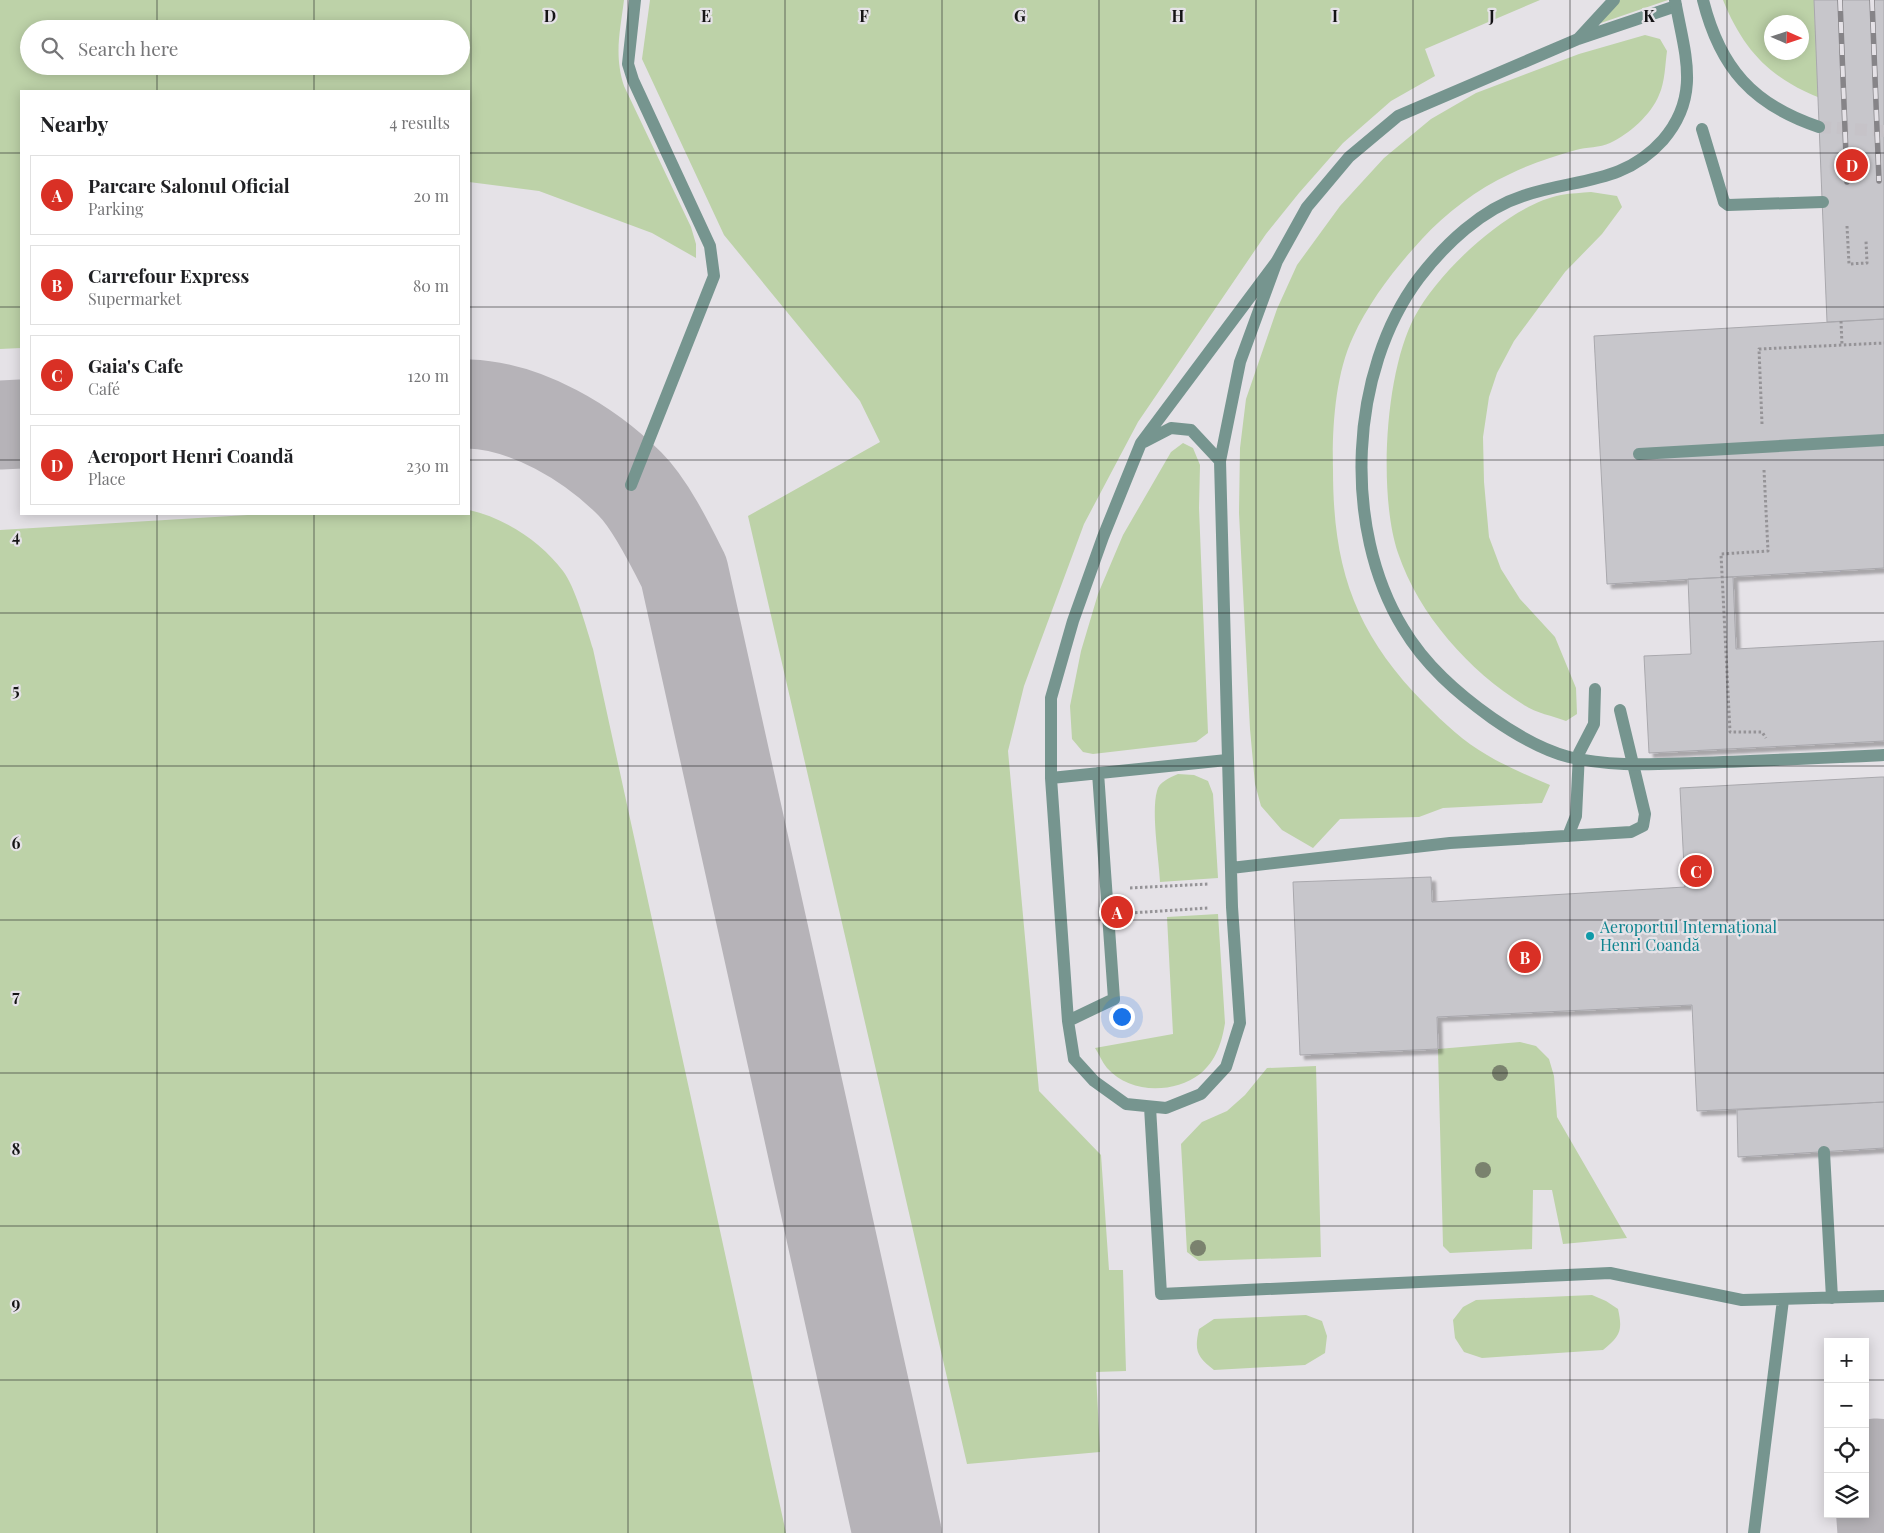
<!DOCTYPE html>
<html lang="en">
<head>
<meta charset="utf-8">
<style>
  body { margin:0; font-family:"Playfair Display",serif; background:#f6f6f6; color:#202124 }
  .controls { position:absolute; right:15px; bottom:15px; display:grid; overflow:hidden; border-radius:0px; box-shadow:0 2px 12px #0003 }
  .controls button { width:45px; height:45px; display:grid; place-items:center; padding:0; border:0; border-bottom:1px solid #e0e0e0; background:#fff; color:#202124; font:25px sans-serif }
  .compass { position:absolute; left:1764px; top:15px; width:45px; height:45px; border-radius:50%; background:#fff; box-shadow:0 2px 12px #0003; rotate:93deg }
  .you { position:absolute; left:1121px; top:1016px; width:18px; height:18px; margin:-12px; border:4px solid #fff; border-radius:50%; background:#1a73e8; box-shadow:0 0 0 8px #1a73e833 }
  .badge { display:grid; place-items:center; width:32px; height:32px; border-radius:50%; background:#d93025; color:#fff; font-size:16px; font-weight:700 }
  .pin { position:absolute; translate:-50% -50%; border:2px solid #fff; box-shadow:0 1px 5px #0006 }
  .list { margin:0; padding:0; list-style:none }
  h2 { display:flex; justify-content:space-between; align-items:center; height:65px; margin:0; padding:0 20px; font-size:21px }
  h2 small { font-size:16px; font-weight:400; color:#757577 }
  .list li { display:grid; grid-template-columns:32px 1fr auto; gap:15px; align-items:center; box-sizing:border-box; height:80px; margin:0 10px 10px; padding:0 10px; border:1px solid #e0e0e0; border-radius:0px }
  .list b { display:block; font-size:19px; white-space:nowrap }
  .list p { margin:0; font-size:16px; white-space:nowrap; color:#757577 }
  .list em { font-size:16px; font-style:normal; color:#757577 }
  .icon { flex:none; width:28px; height:28px; fill:none; stroke:currentColor; stroke-width:2; stroke-linecap:round; stroke-linejoin:round }
  .map { position:relative; flex:none; width:1884px; height:1533px; overflow:hidden }
  .search { position:absolute; background:#fff; box-shadow:0 2px 12px #0003; left:20px; top:20px; width:450px; height:55px; display:flex; align-items:center; gap:12px; box-sizing:border-box; padding:0 18px; border-radius:28px; color:#757577; font-size:19px }
  .panel { position:absolute; background:#fff; box-shadow:0 2px 12px #0003; left:20px; top:90px; width:450px; height:425px; border-radius:0px }
  .map>svg:first-child { display:block }
  .green { fill:#bdd2a8; fill-rule:evenodd }
  .lines { fill:none; stroke-linecap:round; stroke-linejoin:round }
  .taxiway { stroke:#b6b3b8; stroke-width:89 }
  .building { fill:#c7c6cb; stroke:#a9a8ad; filter:url(#shadow) }
  .tertiary-tunnel { stroke:#c6c3c8; stroke-width:12; stroke-dasharray:12 6; stroke-linecap:butt }
  .path { stroke:#959397; stroke-width:3; stroke-dasharray:2.5 2.5; stroke-linecap:butt }
  .service { stroke:#76958f; stroke-width:12 }
  .tertiary { stroke:#76958f; stroke-width:12 }
  .rail-casing { stroke:#868488; stroke-width:5.5 }
  .rail { stroke:#e5e2e7; stroke-width:4; stroke-dasharray:11; stroke-linecap:butt }
  .tree { fill:#7a826e }
  .grid { fill:none; stroke:#141315; stroke-width:1; stroke-opacity:0.55 }
  .culture-dot { fill:#0f9aa8; stroke:#e5e2e7; stroke-width:2 }
  .labels { text-anchor:middle; stroke-width:4.5; stroke-linejoin:round; paint-order:stroke }
  .culture-label { font-size:16px; fill:#0d838f; stroke:#e5e2e7; text-anchor:start }
  .grid-label { font-size:16px; text-anchor:middle; font-weight:bold; fill:#141315; stroke:#e5e2e7; stroke-width:4.5; stroke-linejoin:round; paint-order:stroke }
</style>
</head>
<body>
<div class="map">
<svg width="1884" height="1533" viewBox="0 0 1884 1533">
  <defs>
    <filter id="shadow"><feDropShadow dx="4.5" dy="4.5" stdDeviation="1" flood-color="#0004"/></filter>
  </defs>
  <rect width="100%" height="100%" fill="#e5e2e7"/>
  <path class="green" d="M 0,0 L 624,0 C 620,32 614,55 624,86 L 691,227 L 696,244 L 696,258 L 652,233 L 539,191 L 469,182 L 469,91 L 21,91 L 21,348 L 0,349 ZM 29,29 L 461,29 L 461,66 L 29,66 Z
    M 650,0 L 1540,0 L 1425,49 L 1435,76 L 1391,101 L 1343,143 L 1299,193 L 1266,234 L 1138,422 L 1084,524 L 1024,686 L 1008,751 L 1039,1091 L 1101,1155 L 1109,1270 L 1123,1270 L 1126,1371 L 1096,1372 L 1100,1452 L 967,1464 L 748,516 L 880,442 L 860,401 L 724,235 L 642,59 Z
    M 1620,0 L 1668,0 L 1598,24 Z
    M 1723,0 L 1884,0 L 1837,104 C 1778,85 1746,57 1723,0 ZM 1772,22 L 1802,22 L 1802,52 L 1772,52 Z
    M 1645,35 L 1660,39 L 1667,51 C 1665,65 1665,82 1659,95 C 1651,115 1629,134 1610,143 C 1600,148 1586,147 1576,150 C 1554,156 1530,164 1510,174 C 1477,189 1446,213 1422,239 C 1395,268 1369,302 1353,337 C 1335,375 1332,429 1333,470 C 1333,569 1355,633 1425,704 C 1444,723 1464,742 1487,755 C 1507,767 1529,776 1550,785 L 1542,803 L 1443,808 L 1419,817 L 1340,819 L 1313,848 L 1282,830 L 1261,806 L 1255,784 L 1250,729 L 1239,513 L 1240,448 L 1246,399 L 1277,309 L 1297,265 L 1340,206 L 1384,158 L 1431,119 L 1476,93 L 1579,54 Z
    M 1591,192 L 1617,196 L 1622,207 L 1602,234 L 1565,272 L 1514,341 L 1497,373 L 1489,397 L 1483,437 L 1484,482 L 1489,537 L 1501,569 L 1520,599 L 1555,637 L 1576,688 L 1577,714 L 1566,721 C 1553,716 1536,713 1524,705 C 1469,671 1419,615 1398,553 C 1378,494 1385,371 1415,316 C 1440,270 1509,205 1561,195 C 1571,193 1582,193 1591,192 Z
    M 1183,443 L 1193,448 L 1200,465 L 1199,508 L 1208,733 L 1196,742 L 1093,754 L 1083,752 L 1072,739 L 1070,706 L 1081,651 L 1098,594 L 1123,535 L 1171,452 Z
    M 469,510 C 505,518 541,542 563,571 C 575,586 587,630 593,649 L 786,1533 L 0,1533 L 0,530 L 266,514 L 469,514 Z
    M 1178,774 L 1194,775 L 1208,781 L 1213,794 L 1218,878 L 1160,882 C 1159,859 1151,812 1157,791 C 1159,782 1169,778 1178,774 Z
    M 1218,914 L 1225,1023 C 1222,1042 1216,1061 1200,1074 C 1173,1094 1130,1094 1107,1068 C 1102,1062 1099,1054 1095,1048 L 1173,1034 L 1167,917 Z
    M 1520,1042 L 1536,1046 L 1549,1059 L 1554,1076 L 1557,1117 L 1627,1238 L 1563,1244 L 1552,1190 L 1533,1190 L 1532,1249 L 1450,1253 L 1443,1246 L 1438,1049 Z
    M 1316,1066 L 1321,1257 L 1199,1261 L 1187,1252 L 1181,1144 L 1202,1122 L 1227,1111 L 1245,1095 L 1267,1068 Z
    M 1592,1295 L 1606,1301 L 1618,1309 C 1623,1331 1620,1336 1603,1350 L 1482,1358 L 1464,1352 L 1455,1338 L 1453,1320 L 1463,1307 L 1476,1300 Z
    M 1306,1315 L 1322,1321 L 1327,1336 L 1325,1353 L 1305,1365 L 1214,1370 C 1197,1357 1194,1351 1199,1329 L 1214,1319 Z"/>
  <g class="lines">
    <path class="taxiway" d="M 469,404 C 527,406 589,443 630,484 C 651,505 671,546 684,572 L 897,1533
      M 0,425 L 21,424
      M 1877,1463 L 1882,1533"/>
  </g>
  <path class="building" d="M 1814,0 L 1884,0 L 1884,319 L 1827,322 Z
    M 1884,319 L 1884,568 L 1607,584 L 1594,336 Z
    M 1733,577 L 1736,649 L 1884,641 L 1884,741 L 1649,753 L 1644,656 L 1691,654 L 1688,579 Z
    M 1881,777 L 1884,777 L 1884,1102 L 1697,1111 L 1692,1005 L 1437,1017 L 1438,1049 L 1300,1055 L 1293,882 L 1431,877 L 1432,902 L 1685,887 L 1680,788 Z
    M 1884,1102 L 1884,1148 L 1738,1157 L 1737,1110 Z"/>
  <g class="lines">
    <path class="tertiary-tunnel" d="M 1819,127 L 1884,131"/>
    <path class="path" d="M 1847,226 L 1849,264 L 1867,263 L 1866,241
      M 1841,321 L 1842,345
      M 1762,424 L 1759,349 L 1884,343
      M 1764,470 L 1768,551 L 1721,554 L 1730,732 L 1762,732 L 1766,738
      M 1130,888 L 1208,884
      M 1130,913 L 1208,908"/>
    <path class="service" d="M 1614,0 L 1578,39 L 1676,6
      M 1702,129 L 1724,202 L 1728,205 L 1823,202
      M 1277,261 L 1141,443 L 1103,537 L 1073,621 L 1051,698 L 1051,778 L 1068,1021 L 1074,1059 L 1094,1081 L 1126,1104 L 1166,1108 L 1201,1094 L 1226,1067 L 1240,1023 L 1232,907 L 1220,461 L 1240,362 L 1277,261 L 1307,207 L 1349,157 L 1398,116 L 1578,39
      M 1144,442 L 1171,428 L 1191,430 L 1220,461
      M 1639,454 L 1884,440
      M 631,485 L 714,276 L 710,246 L 633,80 L 628,64 L 635,0
      M 1051,778 L 1227,760
      M 1568,836 L 1576,816 L 1579,753 L 1594,724 L 1595,689
      M 1231,868 L 1450,843 L 1631,832 L 1643,826 L 1645,814 L 1620,710
      M 1068,1021 L 1114,999 L 1098,773
      M 1150,1107 L 1161,1294 L 1610,1273 L 1742,1300 L 1884,1296
      M 1824,1152 L 1832,1298
      M 1754,1533 L 1783,1300"/>
    <path class="tertiary" d="M 1675,0 C 1684,52 1702,95 1663,140 C 1623,185 1575,178 1523,196 C 1482,209 1445,244 1419,278 C 1349,371 1342,528 1403,628 C 1425,665 1457,693 1492,718 C 1515,734 1542,750 1569,757 C 1611,767 1654,764 1696,763 C 1759,761 1821,758 1884,755
      M 1703,0 C 1720,68 1753,105 1819,127"/>
    <defs>
      <path id="rail" d="M 1840,0 L 1847,182
        M 1872,0 L 1879,181"/>
    </defs>
    <use href="#rail" class="rail-casing"/>
    <use href="#rail" class="rail"/>
  </g>
  <g class="tree">
    <circle cx="1500" cy="1073" r="8"/>
    <circle cx="1483" cy="1170" r="8"/>
    <circle cx="1198" cy="1248" r="8"/>
  </g>
  <path class="grid" d="M 157,0 L 157,29M 314,0 L 314,29M 471,0 L 471,1533M 628,0 L 628,1533M 785,0 L 785,1533M 942,0 L 942,1533M 1099,0 L 1099,1533M 1256,0 L 1256,1533M 1413,0 L 1413,1533M 1570,0 L 1570,1533M 1727,0 L 1727,1533M 157,66 L 157,91M 314,66 L 314,91M 0,153 L 21,153M 469,153 L 1884,153M 0,307 L 21,307M 469,307 L 1884,307M 0,460 L 21,460M 469,460 L 1884,460M 157,514 L 157,1533M 314,514 L 314,1533M 0,613 L 1884,613M 0,766 L 1884,766M 0,920 L 1884,920M 0,1073 L 1884,1073M 0,1226 L 1884,1226M 0,1380 L 1828,1380M 1865,1380 L 1884,1380"/>
  <circle class="culture-dot" cx="1590" cy="936" r="5"/>
  <g class="labels">
    <g class="culture-label">
      <text x="1600" y="933">Aeroportul Internațional<tspan x="1600" dy="18">Henri Coandă</tspan></text>
    </g>
  </g>
  <g class="grid-label">
    <text x="550" y="22">D</text>
    <text x="706" y="22">E</text>
    <text x="864" y="22">F</text>
    <text x="1020" y="22">G</text>
    <text x="1178" y="22">H</text>
    <text x="1335" y="22">I</text>
    <text x="1492" y="22">J</text>
    <text x="1649" y="22">K</text>
    <text x="16" y="542">4</text>
    <text x="16" y="696">5</text>
    <text x="16" y="849">6</text>
    <text x="16" y="1002">7</text>
    <text x="16" y="1155">8</text>
    <text x="16" y="1309">9</text>
  </g>
</svg>
<div class="controls">
<button>+</button>
<button>−</button>
<button><svg class="icon" aria-label="locate" viewBox="0 0 24 24"><circle cx="12" cy="12" r="6"/><path d="M12 2v4M12 18v4M2 12h4M18 12h4"/></svg></button>
<button><svg class="icon" aria-label="layers" viewBox="0 0 24 24"><path d="M12 4l9 5-9 5-9-5zM3 14l9 5 9-5"/></svg></button>
</div>
<svg class="compass" viewBox="-18 -18 36 36"><path d="M0-13l5 13h-10z" fill="#e53935"/><path d="M0 13l5-13h-10z" fill="#757577"/></svg>
<div class="you"></div>
<div class="pin badge" style="left:1117px;top:912px">A</div>
<div class="pin badge" style="left:1525px;top:957px">B</div>
<div class="pin badge" style="left:1696px;top:871px">C</div>
<div class="pin badge" style="left:1852px;top:165px">D</div>
<div class="search"><svg class="icon" aria-label="search" viewBox="0 0 24 24"><circle cx="10" cy="10" r="6"/><path d="M15 15l6 6"/></svg>Search here</div>
<section class="panel">
<h2>Nearby<small>4 results</small></h2>
<ul class="list">
<li><span class="badge">A</span><div><b>Parcare Salonul Oficial</b><p>Parking</p></div><em>20 m</em></li>
<li><span class="badge">B</span><div><b>Carrefour Express</b><p>Supermarket</p></div><em>80 m</em></li>
<li><span class="badge">C</span><div><b>Gaia's Cafe</b><p>Café</p></div><em>120 m</em></li>
<li><span class="badge">D</span><div><b>Aeroport Henri Coandă</b><p>Place</p></div><em>230 m</em></li>
</ul>
</section>
</div>
</body>
</html>
